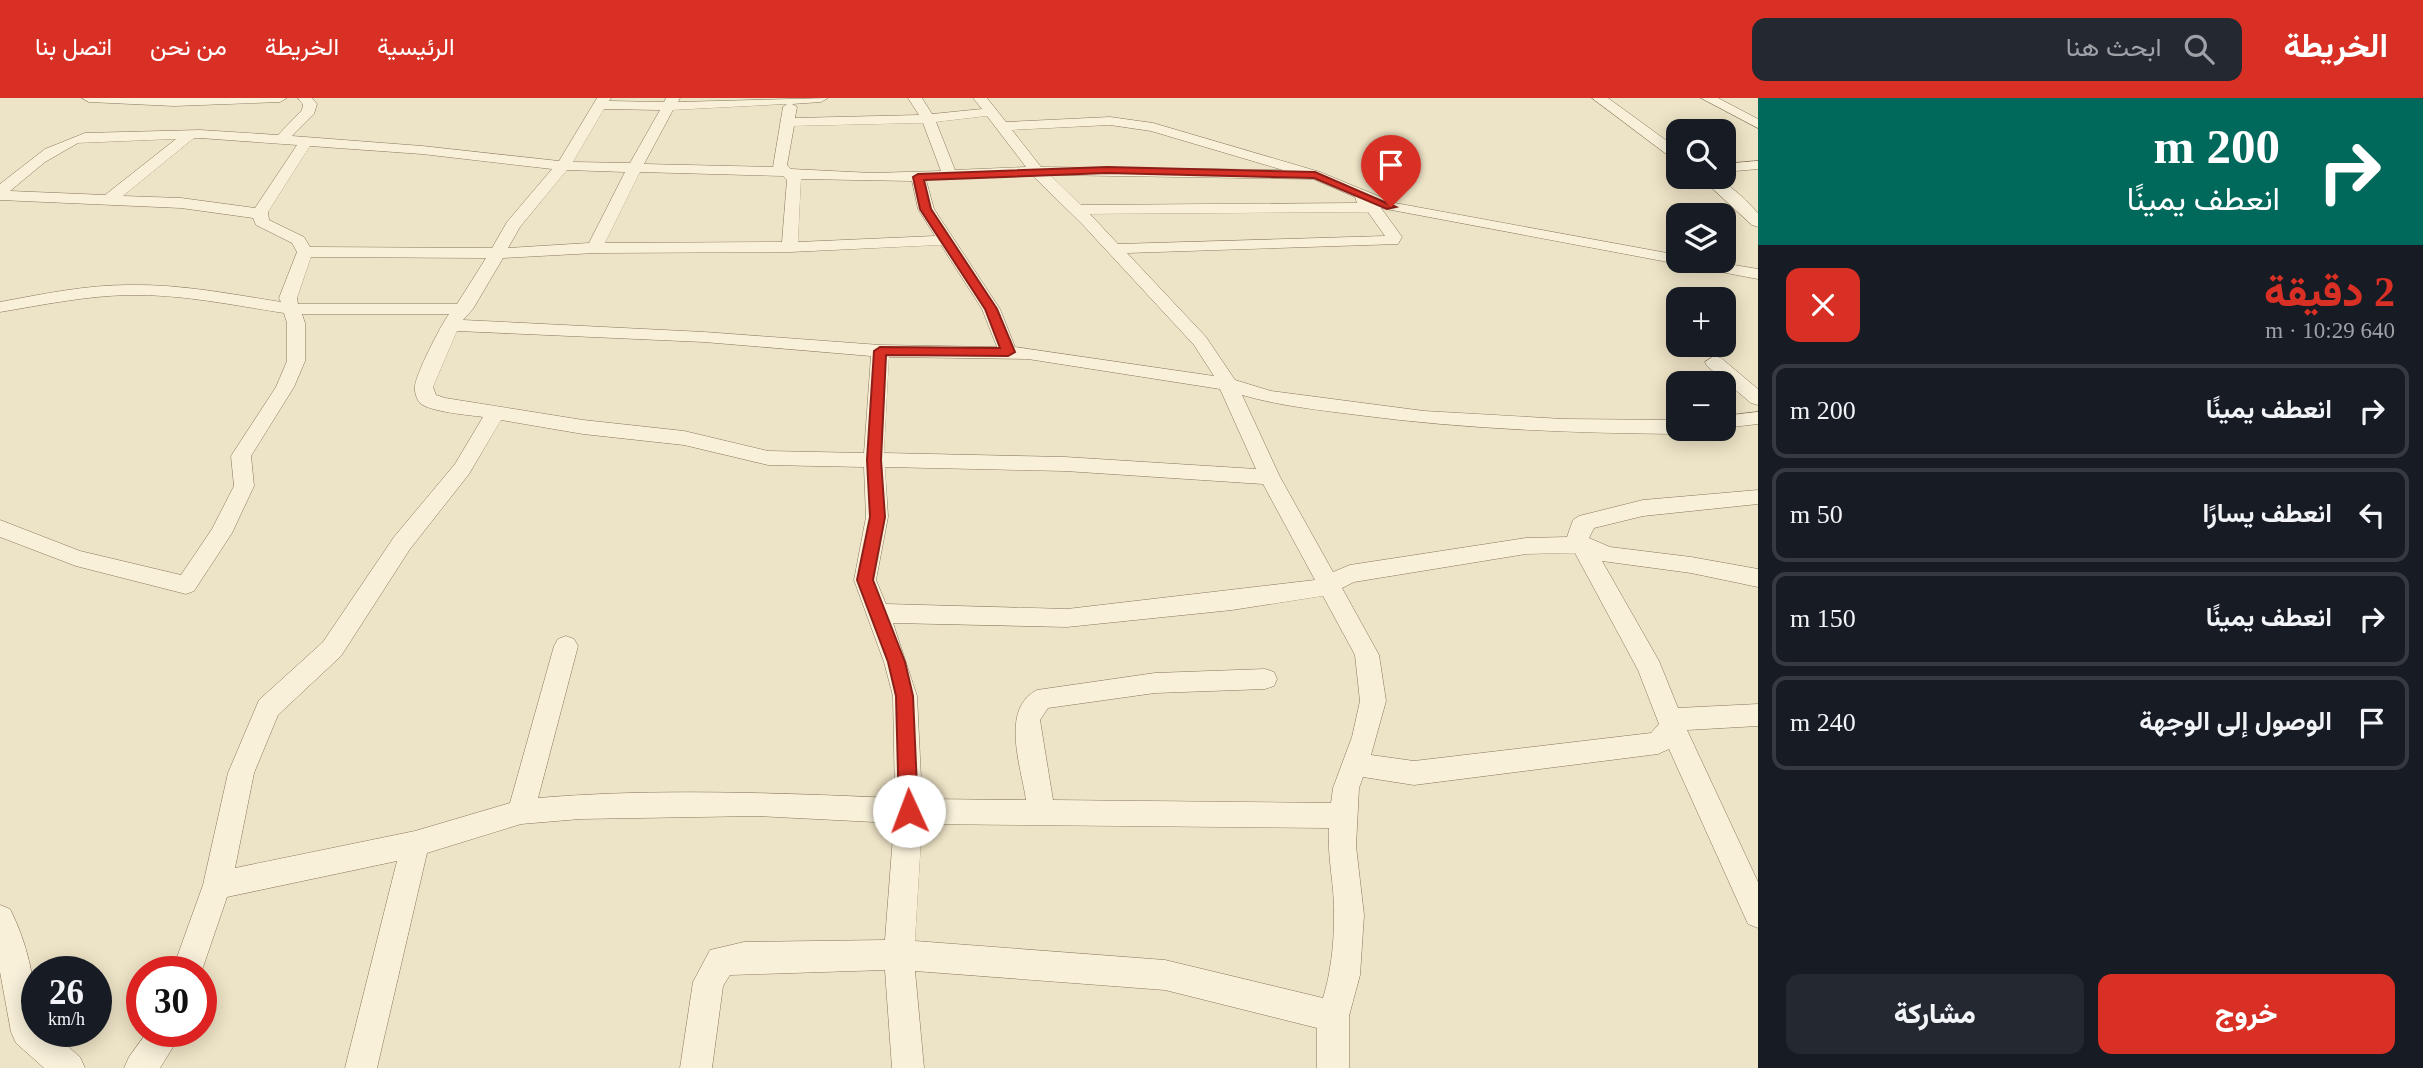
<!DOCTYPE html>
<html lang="ar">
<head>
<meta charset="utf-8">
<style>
	body { margin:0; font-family:"Times New Roman",Vazirmatn,serif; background:#242831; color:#f1f3f6; direction:rtl; height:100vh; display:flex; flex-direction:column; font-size:26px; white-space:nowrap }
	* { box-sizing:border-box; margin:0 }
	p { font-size:23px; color:#9ea1a6 }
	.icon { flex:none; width:38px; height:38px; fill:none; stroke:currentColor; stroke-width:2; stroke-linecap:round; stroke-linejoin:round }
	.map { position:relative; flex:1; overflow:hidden; direction:ltr }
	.details { display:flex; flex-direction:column; background:#171b24; width:665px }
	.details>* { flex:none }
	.banner { background:#00695c; color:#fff; overflow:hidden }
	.controls { position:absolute; left:1666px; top:21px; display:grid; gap:14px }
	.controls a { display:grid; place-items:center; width:70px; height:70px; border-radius:14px; background:#171b24; box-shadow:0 4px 18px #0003; font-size:35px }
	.speed { position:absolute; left:21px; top:858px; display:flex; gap:14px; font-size:35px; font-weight:700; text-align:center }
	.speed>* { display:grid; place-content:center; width:91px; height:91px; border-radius:50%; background:#171b24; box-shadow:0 4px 18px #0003; line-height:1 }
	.speed small { font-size:18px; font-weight:400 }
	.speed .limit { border:10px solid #d22; background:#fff; color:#111 }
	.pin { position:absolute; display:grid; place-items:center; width:60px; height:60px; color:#fff; margin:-72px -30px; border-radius:50% 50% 50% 0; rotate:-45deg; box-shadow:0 0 7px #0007 }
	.pin .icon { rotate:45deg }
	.me { position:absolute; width:77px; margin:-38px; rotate:358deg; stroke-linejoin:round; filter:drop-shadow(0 0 5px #0008) }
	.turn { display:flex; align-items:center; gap:24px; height:147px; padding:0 28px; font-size:32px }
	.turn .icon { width:91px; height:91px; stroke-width:2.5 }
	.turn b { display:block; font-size:49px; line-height:60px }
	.round { display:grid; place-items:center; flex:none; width:74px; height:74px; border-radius:14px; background:#242831 }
	.headline { display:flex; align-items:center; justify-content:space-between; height:119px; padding:0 28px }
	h1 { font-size:42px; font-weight:800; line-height:52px; color:#d93025 }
	.action { display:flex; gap:14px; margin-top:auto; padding:14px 28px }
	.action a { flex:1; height:80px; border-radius:14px; background:#d93025; color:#fff; font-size:28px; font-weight:800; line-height:80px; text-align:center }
	.action a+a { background:#242831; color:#f1f3f6 }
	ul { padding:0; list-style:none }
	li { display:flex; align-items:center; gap:21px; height:94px; margin:0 14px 10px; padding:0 14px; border:4px solid #363941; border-radius:14px }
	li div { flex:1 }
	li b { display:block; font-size:26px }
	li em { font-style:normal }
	header { display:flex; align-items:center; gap:42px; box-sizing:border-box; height:98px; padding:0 35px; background:#d93025; color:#fff }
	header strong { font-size:33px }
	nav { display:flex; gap:38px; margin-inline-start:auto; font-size:24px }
	.search { width:490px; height:63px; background:#242831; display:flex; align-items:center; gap:18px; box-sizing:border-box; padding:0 24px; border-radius:14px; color:#9ea1a6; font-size:26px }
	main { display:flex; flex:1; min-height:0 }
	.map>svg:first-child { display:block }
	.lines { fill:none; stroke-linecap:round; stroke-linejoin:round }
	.minor-casing { stroke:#88765c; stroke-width:1 }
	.minor { fill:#f8f0d9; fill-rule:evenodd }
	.route { fill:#d93025; stroke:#8d1f18; stroke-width:2 }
</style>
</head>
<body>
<header>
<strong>الخريطة</strong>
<div class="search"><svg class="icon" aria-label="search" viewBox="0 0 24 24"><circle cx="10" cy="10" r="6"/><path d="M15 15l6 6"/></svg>ابحث هنا</div>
<nav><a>الرئيسية</a><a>الخريطة</a><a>من نحن</a><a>اتصل بنا</a></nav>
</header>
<main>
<section class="details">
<div class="banner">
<div class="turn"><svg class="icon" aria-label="right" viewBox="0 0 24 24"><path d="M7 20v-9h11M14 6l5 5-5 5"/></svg><div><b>200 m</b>انعطف يمينًا</div></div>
</div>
<div class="headline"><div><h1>2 دقيقة</h1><p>640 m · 10:29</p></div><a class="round" style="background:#d93025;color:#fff"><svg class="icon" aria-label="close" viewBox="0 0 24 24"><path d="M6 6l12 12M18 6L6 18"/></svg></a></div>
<ul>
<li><svg class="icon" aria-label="right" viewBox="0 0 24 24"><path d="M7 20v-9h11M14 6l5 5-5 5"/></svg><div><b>انعطف يمينًا</b></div><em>200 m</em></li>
<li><svg class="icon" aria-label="left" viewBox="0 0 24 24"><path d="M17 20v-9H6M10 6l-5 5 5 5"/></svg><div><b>انعطف يسارًا</b></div><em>50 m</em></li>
<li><svg class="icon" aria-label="right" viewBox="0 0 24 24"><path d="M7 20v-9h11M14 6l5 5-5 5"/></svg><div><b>انعطف يمينًا</b></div><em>150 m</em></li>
<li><svg class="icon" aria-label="arrive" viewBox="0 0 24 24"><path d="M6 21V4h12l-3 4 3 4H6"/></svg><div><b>الوصول إلى الوجهة</b></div><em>240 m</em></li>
</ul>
<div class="action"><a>خروج</a><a>مشاركة</a></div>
</section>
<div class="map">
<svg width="1758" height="970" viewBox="0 0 1758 970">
	<rect width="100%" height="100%" fill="#ede3c6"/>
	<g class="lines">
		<g class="minor-casing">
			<path id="minor" d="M82,0H287L280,4L174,8L89,4Z
				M298,0H312L317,6L314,16L292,38L422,48L559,63L597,0H611L609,3L664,4L666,0H680L678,4L828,0L821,4L792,6L797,9L795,20L919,17L908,0H922L932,16L982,11L973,0H987L1006,24L1110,19L1153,25L1320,74L1395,105L1678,157V163H1710L1758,171V181L1381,110L1402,139L1398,146L1127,155L1206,239L1235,282L1271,293L1424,313L1563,321L1678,322V331H1687L1678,336C1571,335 1464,331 1358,317C1319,312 1280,308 1242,297L1280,379L1333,474L1350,467L1526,440L1567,439L1573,422L1579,418L1643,402L1758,392V406L1643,418L1594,430L1589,440L1610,449L1691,459L1758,471V489L1691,475L1602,463L1659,563L1678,610L1758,606V628L1687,632L1758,784V830L1748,826L1669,651L1658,656L1414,687L1363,679L1359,690L1356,748L1364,817L1360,877L1349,918V970H1317V930L1165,892L915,873L924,970H892L885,872L730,877L723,888L712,970H680L693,884L710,852L744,844L885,842L894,725L757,718L580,721L521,726L427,755L377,970H345L397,763L227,799L201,875L172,873L203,787L228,675L259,602L323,544L394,439L455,366L483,319C469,317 430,314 420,305C417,302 414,293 415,289C415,277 441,227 449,216H302L305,225V263L294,289L251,358L254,388L232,435L194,493L186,496L76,468L0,439V422L80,453L181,477L212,431L234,388L231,358L276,289L287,263V225L284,215C232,207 181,196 129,197C85,198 42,207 0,214V204C43,196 86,187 129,187C181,186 230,196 281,204L279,200L297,154L292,145L256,127L253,120L181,110L0,102V86L45,51L85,35L200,32L278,37L302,12L303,6ZM787,6L783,9L773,69L644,66L673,12ZM604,11L660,12L630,65L573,64ZM987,18L1026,69L955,72L936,24ZM923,25L941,73L872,75L791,71L787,67L794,28ZM1110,27L1151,33L1283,72L1041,69L1012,32ZM194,40H200L297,47L255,110L181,100L123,98ZM176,41L105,97L10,93L45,64L78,45ZM310,48L422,56L552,71L507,124L492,150L310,149L304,139L269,122L268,114ZM567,72L625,74L589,145L508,150L520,129ZM640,74L783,78L787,82L782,144L605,145ZM1050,77L1313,81L1355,99L1357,105L1081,107ZM1033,78L1082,126L1194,247L1214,278L1015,249L1000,211L934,111L926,82ZM801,81L912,83L918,111L935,138L798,144ZM1368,114L1385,138L1118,146L1090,116ZM941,147L982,211L997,249L880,247L704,234L463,222L473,211L503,160L595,155L790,154ZM311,159L486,160L457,206H298L297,200ZM457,233L704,244L871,258L864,355L768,353L684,333L583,322L445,300L436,297L433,289ZM889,259L1028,261L1220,291L1256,371L1065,359L884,355ZM501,322L583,336L684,347L768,367L864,369L866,419L854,482L884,564L893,598L895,700C776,695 657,690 538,700L578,548L574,541L566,538L558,541L554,548L510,705L415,733L235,770L254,675L278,617L341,558L410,451L469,376ZM885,369L1065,373L1263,386L1315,482L1067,511L886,506L876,482L888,419ZM1575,455L1638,572L1659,626L1651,635L1414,663L1371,657L1386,603L1379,557L1342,490L1354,484L1526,456ZM1323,498L1355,557L1360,603L1352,639L1333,690L1331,705L1053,702L1040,622L1048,610L1155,595L1265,591L1274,588L1277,581L1274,574L1265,571L1155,575L1037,592C1000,611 1021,668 1026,702L922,701L917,598L893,525L1067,529L1232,512ZM922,726L1329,730C1327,760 1335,789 1334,818C1334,846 1331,874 1323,900L1165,862L915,843Z
				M1592,0H1608L1678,51V62L1673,61Z
				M1701,0H1718L1758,21V30Z
				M1758,63V71L1724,74V66Z
				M1700,79C1725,79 1741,97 1758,115V129L1752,127Z
				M1714,258L1721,260L1758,291V307L1751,305L1707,268L1705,264Z
				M1758,314V326L1724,330V318Z
				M0,807L10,811C29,848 37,891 37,933H50L80,959L85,970H44L16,945L11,934L0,874Z
				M148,933H183L160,970H124L129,959Z"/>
		</g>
		<use href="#minor" class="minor"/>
	</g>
	<path class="route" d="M1107,69L1315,74L1396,109L1387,111L1314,80L1107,75L924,82L931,111L997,211L1015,254L1008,258L886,257L881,362L885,419L873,482L905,564L913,598L918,713L916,720L909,722L902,720L899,713L896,598L888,564L857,482L870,419L867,362L874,253L880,249L1000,250L985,211L920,111L913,79L918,76Z"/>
</svg>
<div class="controls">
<a><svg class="icon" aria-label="search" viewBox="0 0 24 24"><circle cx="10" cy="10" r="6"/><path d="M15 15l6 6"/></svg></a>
<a><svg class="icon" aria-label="layers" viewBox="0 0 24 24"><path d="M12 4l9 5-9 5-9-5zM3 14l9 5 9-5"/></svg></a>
<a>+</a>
<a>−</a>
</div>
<div class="speed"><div>26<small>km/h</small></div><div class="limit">30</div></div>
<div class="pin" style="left:1391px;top:109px;background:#d93025"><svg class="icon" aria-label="arrive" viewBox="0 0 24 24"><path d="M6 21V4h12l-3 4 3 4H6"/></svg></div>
<svg class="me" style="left:909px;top:713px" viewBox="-20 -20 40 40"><circle r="19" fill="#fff"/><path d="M0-13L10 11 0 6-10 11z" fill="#d93025"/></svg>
</div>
</main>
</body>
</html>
